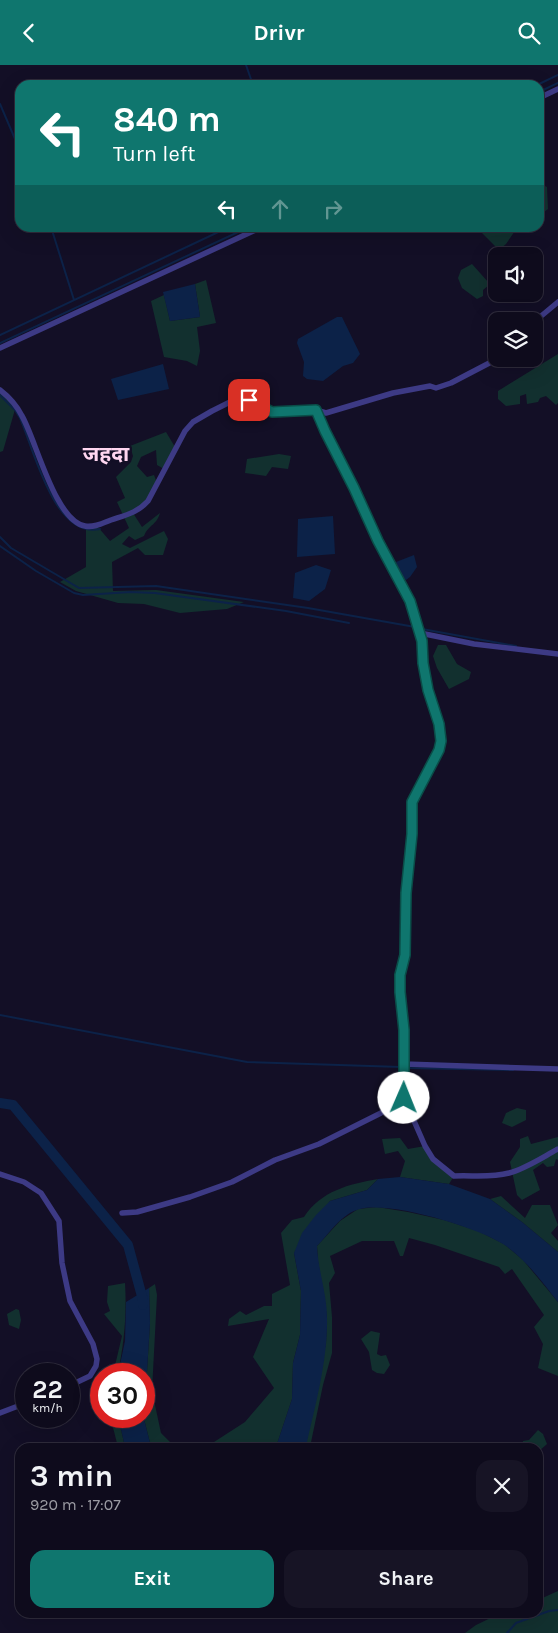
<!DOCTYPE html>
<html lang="en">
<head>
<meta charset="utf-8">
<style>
	body { margin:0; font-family:Karla,"Noto Sans Devanagari",sans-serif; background:#171425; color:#f1f3f6; height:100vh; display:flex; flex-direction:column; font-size:19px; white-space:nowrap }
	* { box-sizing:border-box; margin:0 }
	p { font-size:16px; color:#9b9ba3 }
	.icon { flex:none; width:28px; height:28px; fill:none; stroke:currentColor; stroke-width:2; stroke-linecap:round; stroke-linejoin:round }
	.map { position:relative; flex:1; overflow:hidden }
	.drawer { position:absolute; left:15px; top:1378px; width:528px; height:175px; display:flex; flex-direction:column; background:#0e0b1c; border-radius:15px; box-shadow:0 5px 20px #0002,0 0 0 1px #2e2b3b }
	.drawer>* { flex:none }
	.guide { position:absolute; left:15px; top:15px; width:529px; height:152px; border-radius:15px; box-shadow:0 5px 20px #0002,0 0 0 1px #2e2b3b; background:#0f766e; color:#fff; overflow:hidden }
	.controls { position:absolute; left:488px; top:182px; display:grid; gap:10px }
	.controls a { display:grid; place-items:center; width:55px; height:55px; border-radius:10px; background:#0e0b1c; box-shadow:0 5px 20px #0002,0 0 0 1px #2e2b3b; font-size:25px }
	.speed { position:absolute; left:15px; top:1298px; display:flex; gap:10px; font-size:25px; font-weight:700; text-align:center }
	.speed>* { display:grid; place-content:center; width:65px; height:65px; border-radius:50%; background:#0e0b1c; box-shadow:0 5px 20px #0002,0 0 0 1px #2e2b3b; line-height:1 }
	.speed small { font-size:12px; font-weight:400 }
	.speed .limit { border:8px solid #d22; background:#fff; color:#111 }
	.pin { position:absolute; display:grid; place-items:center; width:42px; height:42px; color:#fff; margin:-21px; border-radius:10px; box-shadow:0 2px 8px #0006 }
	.me { position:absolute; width:55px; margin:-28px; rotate:1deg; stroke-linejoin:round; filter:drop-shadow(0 0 4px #0008) }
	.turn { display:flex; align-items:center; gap:18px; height:105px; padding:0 15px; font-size:22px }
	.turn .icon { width:65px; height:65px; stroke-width:2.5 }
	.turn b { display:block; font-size:35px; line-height:42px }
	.lanes { display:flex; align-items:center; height:48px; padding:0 15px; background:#0003; justify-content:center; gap:25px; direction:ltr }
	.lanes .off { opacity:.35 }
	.round { display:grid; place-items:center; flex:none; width:52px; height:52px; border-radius:15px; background:#171425 }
	.head { display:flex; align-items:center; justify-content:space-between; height:85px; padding:0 15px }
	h1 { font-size:30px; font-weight:700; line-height:38px }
	.action { display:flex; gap:10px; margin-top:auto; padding:10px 15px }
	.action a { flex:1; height:58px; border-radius:15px; background:#0f766e; color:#fff; font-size:20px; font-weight:700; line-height:58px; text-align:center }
	.action a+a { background:#171425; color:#f1f3f6 }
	header { display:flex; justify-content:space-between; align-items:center; height:65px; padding:0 15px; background:#0f766e; color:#fff; font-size:22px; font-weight:700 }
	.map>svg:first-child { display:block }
	.green { fill:#12302f }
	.water { fill:#0c2248 }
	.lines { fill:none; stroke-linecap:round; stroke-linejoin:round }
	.stream { stroke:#0c2248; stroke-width:2 }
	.river { stroke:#0c2248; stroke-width:10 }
	.minor { stroke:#3d3a85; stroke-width:5.5 }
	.route-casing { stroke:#0a4d48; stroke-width:12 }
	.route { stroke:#0f766e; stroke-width:9 }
	.labels { text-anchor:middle; stroke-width:5; stroke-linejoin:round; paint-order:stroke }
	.quarter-label { font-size:21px; font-weight:bold; fill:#ffd6f0; stroke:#130f26 }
</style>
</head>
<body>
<header><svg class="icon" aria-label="back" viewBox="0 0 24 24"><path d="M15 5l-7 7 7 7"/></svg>Drivr<svg class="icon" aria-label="search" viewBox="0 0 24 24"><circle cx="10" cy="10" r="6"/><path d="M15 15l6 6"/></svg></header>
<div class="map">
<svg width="558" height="1568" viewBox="0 0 558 1568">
	<rect width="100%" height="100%" fill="#130f26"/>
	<path class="green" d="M539,118L547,122L548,144L539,151Z
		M481,163V162L517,163L506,179L499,185L479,165Z
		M472,199L489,218V220L483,225V231L477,234L462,223L458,213L461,205Z
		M206,215L216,258L197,262L200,286L197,301L187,296L164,292L151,236L164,230L170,256L200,252L195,219Z
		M558,289V338L556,340L546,331L540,333L538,337L527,339L526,329L520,331V339L506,341L498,334V326Z
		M0,325L16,341L3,386L0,387Z
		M166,367L175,382L164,404L157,400L156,385L141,392L137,401L147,412L154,410L157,418L148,436L133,448L142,462L160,448C156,461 149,459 144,471L135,475L129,471L122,479L130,483L164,466L168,474L163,490H145L138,483L112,497L113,526L156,525L244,537L227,544L180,548L144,539L118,538L76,526L60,517L86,502V461H97L110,476L129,463L117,437L125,433L116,412L131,397L133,391L130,381Z
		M279,389L291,391L288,404L272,402L266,411L245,408L247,394Z
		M438,580H446L457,599L471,607L469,614L449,624L437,603L433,591Z
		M517,1043L526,1045V1055L512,1062L502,1058L506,1048Z
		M528,1071L531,1079L558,1072V1095L556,1094L554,1101L547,1102L543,1098L533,1105L540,1125L522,1135L517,1130L510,1097L520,1082V1074Z
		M400,1073L408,1084L425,1081L433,1094L454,1111L449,1119L400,1112L405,1096L398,1086L385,1089L382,1074Z
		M378,1114L367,1125L330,1136L294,1188L301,1226L300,1270L293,1298L292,1334L276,1382H198L214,1377L245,1357L274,1323L253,1292L269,1254L228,1261L229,1254L240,1246L246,1250L264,1241H272V1229L290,1220L281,1168L292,1155L304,1152C321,1126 349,1119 378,1114Z
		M501,1131L525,1153L532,1140H550L558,1160L551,1168L558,1176V1187L522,1157L490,1134Z
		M377,1142L408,1147L444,1155L478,1166L504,1179L523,1195L558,1237V1311L538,1303L543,1279L534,1262L544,1250L512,1204L505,1209L499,1202L435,1180L409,1173L403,1191H400L394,1176H362L330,1191L335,1208L329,1218L332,1252V1288L323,1320L310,1382H305L326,1278L327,1252L318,1196L317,1181L340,1156L358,1144Z
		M125,1218C127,1251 124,1277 118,1309H113L122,1271L104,1249L110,1246L107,1237L108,1221Z
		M155,1219L157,1230L152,1326L161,1368L175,1382H151L144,1354L150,1258L149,1223Z
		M16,1244L19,1245L21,1255L19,1264L9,1260L7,1249Z
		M371,1266L380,1268L377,1289L381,1291L386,1290L390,1300L384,1309L377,1308L372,1305L369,1287L361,1274Z
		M110,1351H118L125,1382H118Z
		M538,1365L543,1369L547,1379L538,1387V1382H522L523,1376L529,1375Z
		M558,1526V1568H465L476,1560L501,1548H538V1535Z"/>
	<path class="water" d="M195,219L200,252L170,256L163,227Z
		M337,252H342L360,289L353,298L343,301L323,316L307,314L303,311L304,297L297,278L298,274Z
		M163,299L169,324L118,335L111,314Z
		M333,451L335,489L297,492L298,454Z
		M414,490L417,502L410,512L406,515L399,508L396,497Z
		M316,500L331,505L325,524L309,536L293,533L295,508Z
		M400,1112L449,1119L490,1134L522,1157L558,1187V1237C542,1217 525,1193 503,1179C476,1162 391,1136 360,1144C342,1148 329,1169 317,1181C318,1205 327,1229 327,1253C328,1295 315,1341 306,1382H276L292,1334L293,1298L300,1270L301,1226L294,1188L302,1168L316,1150L330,1136L367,1125L378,1114Z
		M149,1223L150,1258L144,1354L151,1382H125L118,1351H144V1309H118L125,1276L126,1237Z"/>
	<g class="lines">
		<path class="stream" d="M246,0L253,20
			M537,20L558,10
			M539,27L558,18
			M0,39L15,74L20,82
			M51,162L74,235
			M0,270L229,162
			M0,278L249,162
			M0,330L15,345L20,353C34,384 54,474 100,464
			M0,472L11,483L79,523L156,521L308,543L415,562
			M0,481L36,506L74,528L83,530L131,527L155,528L286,546L349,558
			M422,564L516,581
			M0,950L247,997L401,1002
			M408,1003L513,1005
			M507,1568L516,1558L549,1546L558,1545"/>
		<path class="river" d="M0,1038L13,1040L128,1180L143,1235V1240"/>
		<path class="minor" d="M539,33L558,24
			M534,257L558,237
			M0,283L262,162
			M0,325C9,332 17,341 22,351C36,375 55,456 85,461C94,463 103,458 111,455C126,450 137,448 148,436L185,366L193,357L212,346L230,337L240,334L249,335L272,347L316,345L326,348L393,328L430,321L436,323L451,318L497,294
			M316,345L325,366L354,423L377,476L410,536L422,576L423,597L428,625L439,659L441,676L439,685L412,737V769L406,828L405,890L400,911V927L404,965V1033L425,1081L433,1094L454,1111C472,1110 490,1113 509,1108C525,1104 543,1092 558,1084
			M420,568L474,579L558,589
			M404,999L558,1004
			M0,1109L24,1117L41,1128L59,1156L62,1198L70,1236L93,1279L97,1294L96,1301L90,1311L69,1321
			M122,1148L137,1147L190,1132L232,1117L275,1095L319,1079L381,1048L404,1033
			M0,1348L26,1338"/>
	</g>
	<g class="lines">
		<g class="route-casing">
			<path id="route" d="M249,335L272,347L316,345L325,366L354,423L378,476L410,536L422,576L423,598L428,625L439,659L441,676L439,685L412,737V769L406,828L405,890L400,910V927L404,965V1033"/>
		</g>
		<use href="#route" class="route"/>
	</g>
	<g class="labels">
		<g class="quarter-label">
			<text x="106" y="396">जहदा</text>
		</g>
	</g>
</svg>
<div class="controls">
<a><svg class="icon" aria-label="sound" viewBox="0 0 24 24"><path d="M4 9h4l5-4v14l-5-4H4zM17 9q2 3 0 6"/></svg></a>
<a><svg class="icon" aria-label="layers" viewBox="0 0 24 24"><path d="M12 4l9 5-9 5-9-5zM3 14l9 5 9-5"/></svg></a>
</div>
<div class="speed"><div>22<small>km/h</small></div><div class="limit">30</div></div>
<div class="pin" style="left:249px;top:335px;background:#d93025"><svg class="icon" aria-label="arrive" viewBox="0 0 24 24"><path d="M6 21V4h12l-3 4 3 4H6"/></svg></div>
<svg class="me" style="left:404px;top:1033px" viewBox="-20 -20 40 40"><circle r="19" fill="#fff"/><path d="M0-13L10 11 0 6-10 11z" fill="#0f766e"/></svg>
<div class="guide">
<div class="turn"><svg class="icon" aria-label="left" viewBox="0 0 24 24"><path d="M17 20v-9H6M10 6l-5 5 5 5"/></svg><div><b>840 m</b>Turn left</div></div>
<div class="lanes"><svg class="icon" aria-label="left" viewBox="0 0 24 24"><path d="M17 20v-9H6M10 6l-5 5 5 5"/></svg><svg class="icon off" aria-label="ahead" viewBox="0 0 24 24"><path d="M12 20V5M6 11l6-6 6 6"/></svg><svg class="icon off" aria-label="right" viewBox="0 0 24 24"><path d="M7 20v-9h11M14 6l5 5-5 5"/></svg></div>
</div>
<section class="drawer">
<div class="head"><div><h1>3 min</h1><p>920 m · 17:07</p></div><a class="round"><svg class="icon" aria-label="close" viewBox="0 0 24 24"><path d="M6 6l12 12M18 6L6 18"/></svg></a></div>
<div class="action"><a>Exit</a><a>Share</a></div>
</section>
</div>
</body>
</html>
